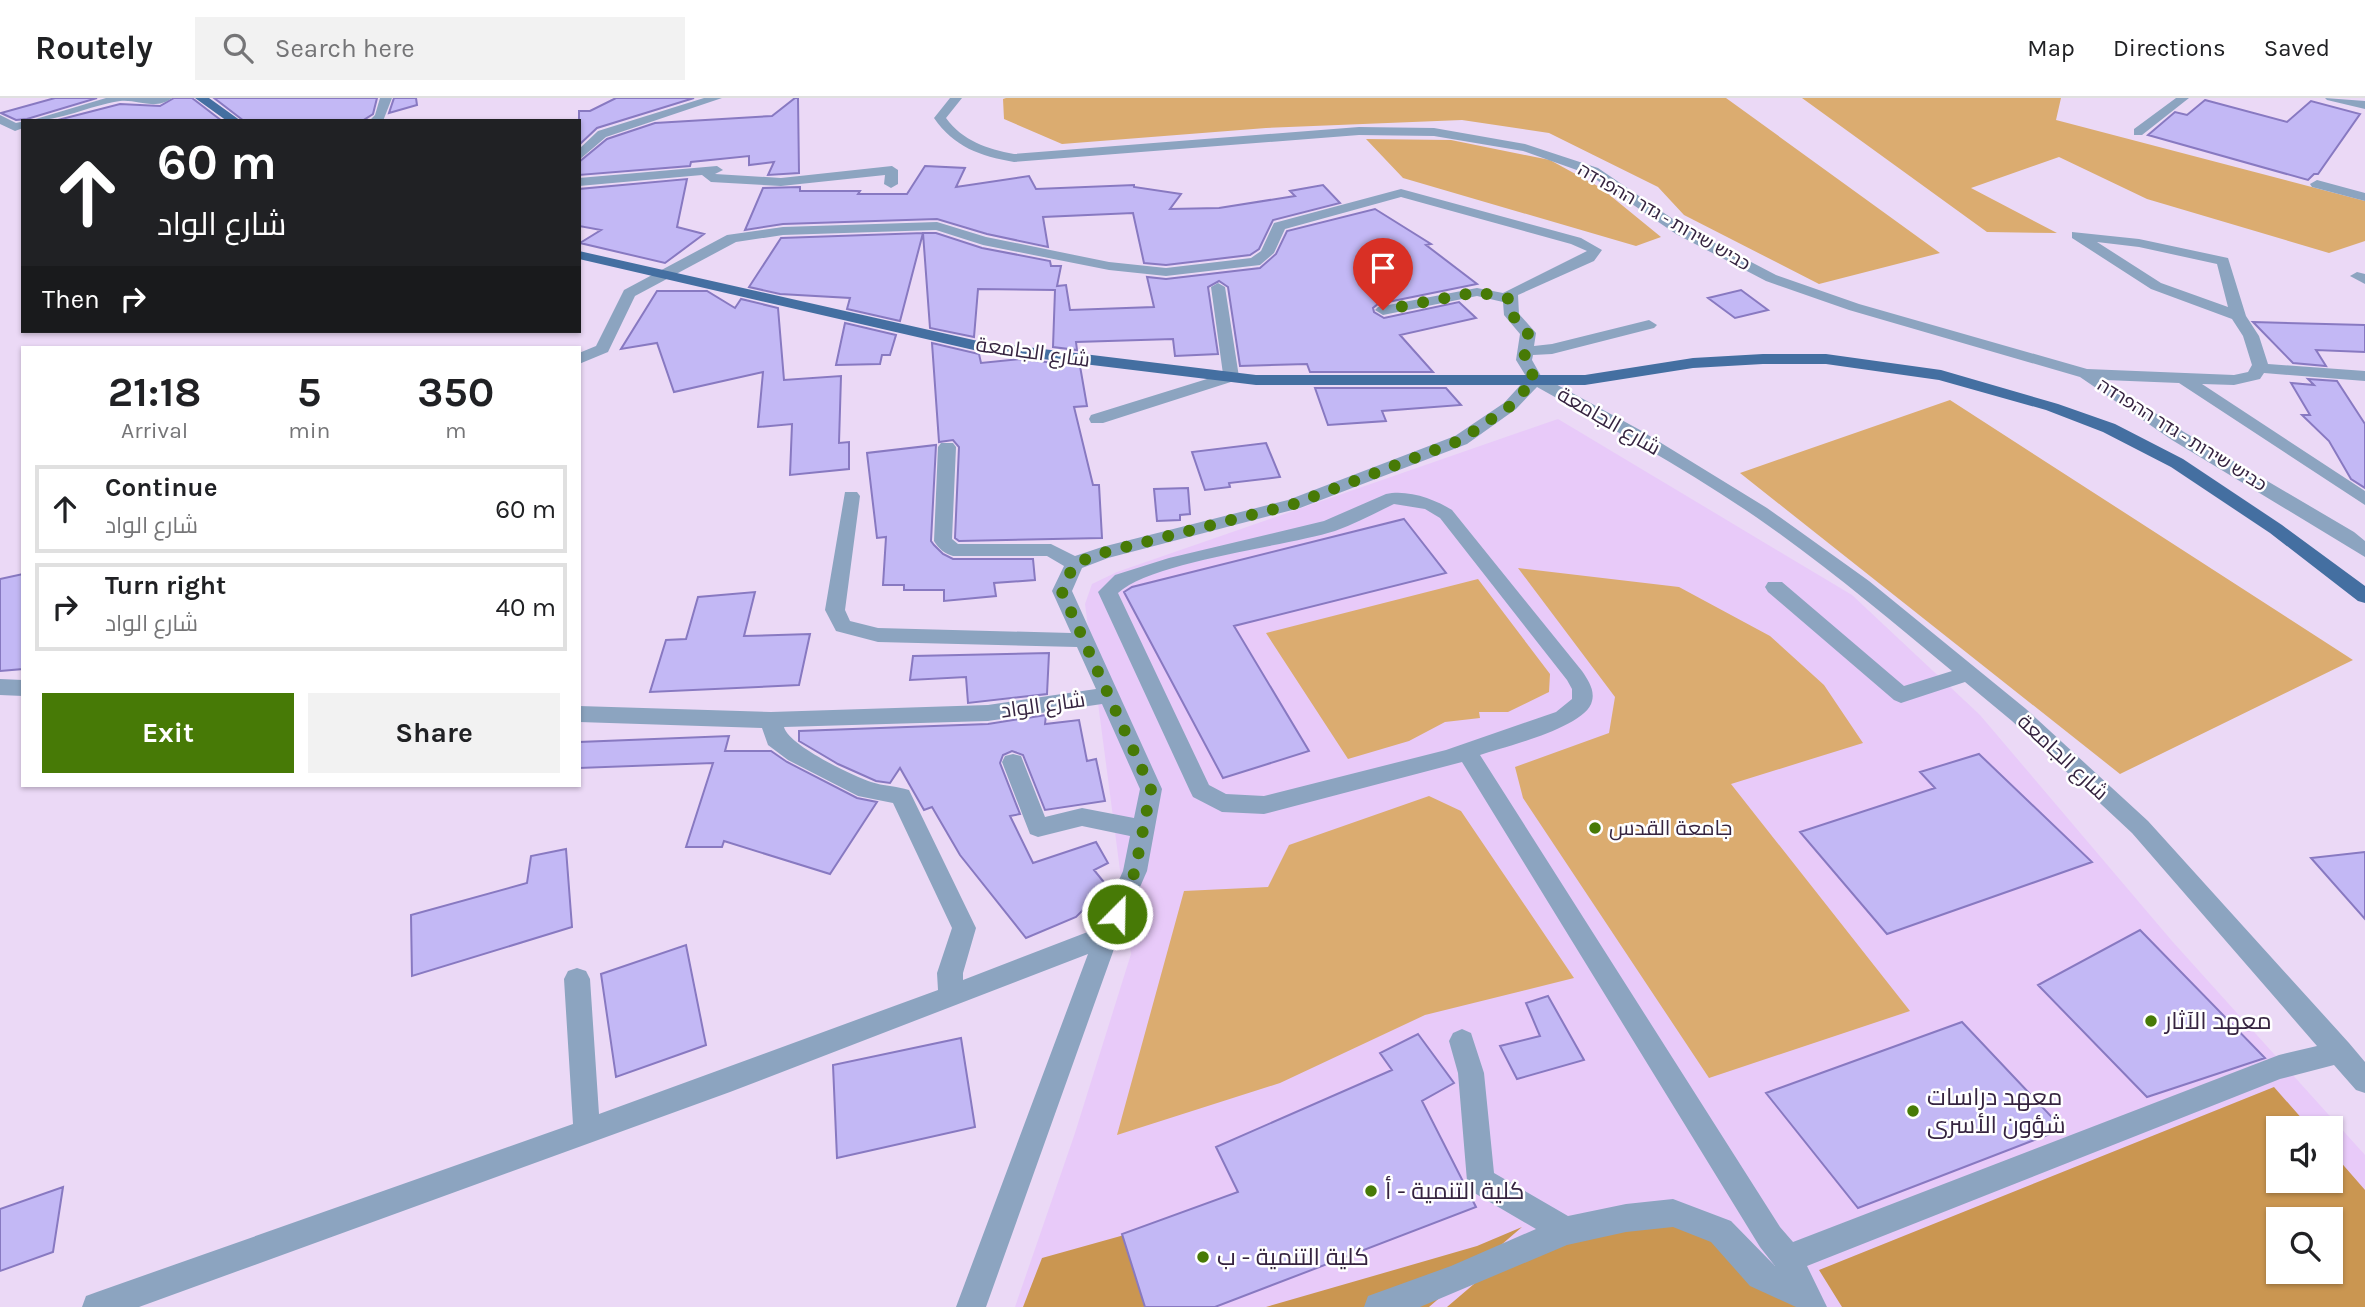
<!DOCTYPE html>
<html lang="en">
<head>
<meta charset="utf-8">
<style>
	body { margin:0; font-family:Karla,Cairo,"Noto Sans Hebrew",sans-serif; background:#f2f2f2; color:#202124; height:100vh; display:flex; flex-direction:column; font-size:26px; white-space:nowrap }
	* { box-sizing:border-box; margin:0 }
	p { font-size:23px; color:#757577 }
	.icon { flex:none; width:38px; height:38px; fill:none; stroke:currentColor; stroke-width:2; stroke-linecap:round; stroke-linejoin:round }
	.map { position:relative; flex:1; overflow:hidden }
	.panel { position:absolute; left:21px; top:248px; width:560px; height:441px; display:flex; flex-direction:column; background:#fff; border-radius:0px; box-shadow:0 2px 5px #0004 }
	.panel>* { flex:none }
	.top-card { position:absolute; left:21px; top:21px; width:560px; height:214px; border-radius:0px; box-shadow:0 2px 5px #0004; background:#202124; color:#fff; overflow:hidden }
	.buttons { position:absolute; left:2266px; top:1018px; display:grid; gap:14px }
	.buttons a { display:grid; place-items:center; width:77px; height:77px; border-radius:0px; background:#fff; box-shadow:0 2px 5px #0004; font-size:35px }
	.pin { position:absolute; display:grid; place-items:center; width:60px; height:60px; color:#fff; margin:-72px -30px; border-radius:50% 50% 50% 0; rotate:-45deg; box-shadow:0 0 7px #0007 }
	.pin .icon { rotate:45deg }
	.me { position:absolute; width:77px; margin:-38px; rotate:23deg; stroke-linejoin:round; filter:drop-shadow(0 0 5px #0008) }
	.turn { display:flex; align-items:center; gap:24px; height:147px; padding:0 21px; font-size:32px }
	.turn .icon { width:91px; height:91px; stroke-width:2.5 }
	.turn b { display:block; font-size:49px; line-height:60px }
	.then { display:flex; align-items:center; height:66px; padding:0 21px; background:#0003; gap:14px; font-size:26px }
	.eta { display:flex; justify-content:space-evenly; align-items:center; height:119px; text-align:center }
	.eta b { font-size:42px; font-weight:700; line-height:49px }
	.cta { display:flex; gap:14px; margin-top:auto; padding:14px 21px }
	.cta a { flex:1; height:80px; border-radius:0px; background:#477a06; color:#fff; font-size:28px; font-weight:700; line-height:80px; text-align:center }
	.cta a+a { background:#f2f2f2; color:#202124 }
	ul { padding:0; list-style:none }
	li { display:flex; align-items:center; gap:21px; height:88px; margin:0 14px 10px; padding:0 7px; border:4px solid #e0e0e0; border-radius:0px }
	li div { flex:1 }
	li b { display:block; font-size:26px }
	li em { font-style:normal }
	header { display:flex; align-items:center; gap:42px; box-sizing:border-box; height:98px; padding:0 35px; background:#fff; border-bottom:2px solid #e0e0e0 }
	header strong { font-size:33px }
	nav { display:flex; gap:38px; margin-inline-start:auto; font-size:24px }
	.search { width:490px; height:63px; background:#f2f2f2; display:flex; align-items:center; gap:18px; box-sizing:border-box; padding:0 24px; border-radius:0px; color:#757577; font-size:26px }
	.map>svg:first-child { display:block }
	.built { fill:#e8caf9; fill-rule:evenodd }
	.green { fill:#dbac70 }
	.forest { fill:#ca9651; fill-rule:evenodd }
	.building { fill:#c3b8f5; stroke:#8879c1; stroke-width:2 }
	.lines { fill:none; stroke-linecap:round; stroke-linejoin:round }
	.minor { fill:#8ca4c0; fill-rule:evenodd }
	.major { fill:#446fa1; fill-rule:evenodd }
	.route { stroke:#477a06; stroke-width:12; stroke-dasharray:0 21.6 }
	.poi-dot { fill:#477a06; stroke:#fff; stroke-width:2.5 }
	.labels { text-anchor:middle; stroke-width:5; stroke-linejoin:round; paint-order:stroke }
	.far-street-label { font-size:18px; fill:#362440; stroke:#fff }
	.street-label { font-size:21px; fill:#362440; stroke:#fff }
	.poi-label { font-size:21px; fill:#362440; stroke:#fff; text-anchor:start }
	.near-poi-label { font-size:24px; fill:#362440; stroke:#fff; text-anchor:start }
</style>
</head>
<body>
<header>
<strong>Routely</strong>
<div class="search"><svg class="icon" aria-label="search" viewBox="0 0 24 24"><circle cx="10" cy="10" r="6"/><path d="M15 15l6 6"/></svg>Search here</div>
<nav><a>Map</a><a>Directions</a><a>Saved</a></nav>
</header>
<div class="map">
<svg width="2365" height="1209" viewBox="0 0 2365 1209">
	<rect width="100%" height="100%" fill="#ebd9f6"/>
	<path class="built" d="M1558,321L1852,497L1980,617L2172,843L2365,1057V1209H1015L1075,1035L1131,856L1085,506L1092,486L1117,474ZM2278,1031H2331V1083H2278ZM2278,1122H2331V1174H2278Z"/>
	<path class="green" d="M1006,0H1726L1940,155L1819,186L1684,117L1658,89L1549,35L1462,22L1266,30L1062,46L1004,21L1003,1Z
		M1802,0H2061L2056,22L2365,103V143L2329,155L2147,101L2059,59L1971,90L2057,135L1987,134Z
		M1366,41L1451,42L1550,62L1601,90L1661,139L1636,148L1403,80Z
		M1950,302L2353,562L2120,676L1740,375Z
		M1518,470L1679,489L1770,538L1824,587L1863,645L1731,686L1910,913L1709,980L1523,700L1515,669L1609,635L1615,599Z
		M1478,481L1550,576L1549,594L1508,614H1479L1480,620L1445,624L1409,643L1348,661L1266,535Z
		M1429,698L1461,713L1574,880L1425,917L1280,985L1117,1037L1184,793L1268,789L1289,747Z"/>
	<path class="forest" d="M2274,989L2311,1031H2278V1083H2331V1053L2365,1092V1209H1842L1819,1172ZM2278,1122H2331V1174H2278Z
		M1675,1124L1718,1140L1803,1209H1447L1535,1134Z
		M1522,1129L1429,1209H1266L1477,1148Z
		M1135,1134L1153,1209H1023L1042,1160Z"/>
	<path class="building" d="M55,0H97L27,21L16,22L1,15Z
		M174,0H192L222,23H54L120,6L160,8Z
		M214,0H377L373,16L362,23H244Z
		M394,0H416L417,7L389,15Z
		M616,0H694L597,30L579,47V13H590Z
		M795,0H798L799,75L768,77L774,64L749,67V58L691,64L690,68L579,77V64L607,41L655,25L772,18Z
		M2205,2L2287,24L2311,3L2360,16L2318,76H2314L2308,82L2148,37L2175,14L2187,17Z
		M925,68L965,70L956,89L1029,78L1036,91L1134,87V89L1181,96L1170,111L1219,110L1295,98L1290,93L1323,87L1340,105L1273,122L1259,151L1250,157L1166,167L1144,165L1133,115L1043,119L1048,149L987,136L937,121L783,126L745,132L763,90L800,89V93H860L858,96H907Z
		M687,81L677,129L704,136L665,165L580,145L601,132L579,128V91Z
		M1375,111L1431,146L1426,147L1477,186L1378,206L1373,210L1374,214L1384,220L1459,204L1476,220L1400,237L1433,274H1310L1307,266L1240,268L1228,189L1219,183L1208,189L1218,256L1175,258L1173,241L1076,244L1077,252L1053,249L1055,192L978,191L974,239L930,230L923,135H936L982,150L1050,163L1051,168H1061L1057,188L1066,187L1070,212L1154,209L1147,179L1166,181L1260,170L1276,156L1287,133Z
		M923,135L900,223L847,211L850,200L780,196L749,189L781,140Z
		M1741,192L1768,212L1735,220L1708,200Z
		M657,193H707L735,210L741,201L778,210L784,282L841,278L839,345L849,344V371L790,377L792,326L758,329L763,274L674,294L657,245L621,251Z
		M2253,224L2365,227V254L2316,252L2326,268L2293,265Z
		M845,225L896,237L890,257H882L880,266L836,267Z
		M932,245L979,256L981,265L1020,261L1080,268L1087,308L1074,309L1093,387H1099L1102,440L959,443L955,440L959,349L953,342L939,344Z
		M2308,281L2337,283L2365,326V390L2351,381L2329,343L2302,317H2310L2291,285L2314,287Z
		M1315,290H1446L1461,307L1382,313L1386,323L1328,327Z
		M1266,345L1280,379L1229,385L1230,389L1205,392L1192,354Z
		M936,347L931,443L934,447L943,456L953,461H1033L1035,482L994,485L996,498L944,503V492H904V487H883L886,439L877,440L867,355Z
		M1188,390L1190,416L1180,417V422L1157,423L1154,391Z
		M1404,421L1446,475L1234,528L1309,653L1223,680L1124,494L1132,489Z
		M23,476V571L0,573V481Z
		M755,494L744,538L810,536L799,587L650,594L666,542L686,541L698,499Z
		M1049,555L1047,596L968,605L966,579L910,582L913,558Z
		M1046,617L1045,626L1079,622L1087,663L1096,661L1105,703L1045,712L1023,657L1012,653L1003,657L1000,665L1020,716L1010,718L1033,765L1096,744L1108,765L1094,772L1107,788L1076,819L1026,840L960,757L932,709L924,712L900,670L890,685L876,683L838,666L799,643V633L988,626Z
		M729,638L725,653H771L787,664L857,700L877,704L830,776L724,743L722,749H686L713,665L579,670V644Z
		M1979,656L2092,764L1887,836L1800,734L1935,690L1920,674Z
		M566,751L572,829L412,878L411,817L527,785L531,758Z
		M2365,754V821L2311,760Z
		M2140,832L2265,960L2147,999L2038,887Z
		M686,847L706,947L616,979L601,876Z
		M1548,898L1584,962L1517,981L1500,948L1540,938L1526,905Z
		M1962,924L2063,1031L1858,1110L1766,995Z
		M1418,936L1454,985L1422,1003L1476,1109L1215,1209H1145L1122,1136L1238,1094L1216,1049L1392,972L1380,955Z
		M961,940L975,1029L837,1060L833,967Z
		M63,1089L53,1154L0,1173V1111Z"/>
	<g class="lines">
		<path class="minor" d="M106,0H172C155,13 138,1 120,3C88,8 61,23 29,23Z
			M380,0H392L383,23H369L375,17Z
			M704,0H722L606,39L579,62V51L598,33Z
			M950,0H962L946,20C963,43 987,51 1014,56L1359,29L1434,30L1525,46L1598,70L1686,130L1776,177L1859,206L2087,271L2234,277L2248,274L2252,267L2243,238L2232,221L2151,191L2072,140V134L2139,141L2228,160L2246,218L2259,238L2268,266L2365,273V283L2264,275L2260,281L2234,287L2202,286L2365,393V407L2179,285L2105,282L2184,334L2354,434L2365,443V459L2172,342L2080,279L1849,212L1766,183L1676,136L1588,76L1523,53L1434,38L1359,37L1014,64C980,58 954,49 934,20ZM2097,144L2139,149L2217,166L2228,209L2161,185Z
			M2176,0H2189L2142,37H2134V31Z
			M2325,0L2365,3V11L2327,2Z
			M0,17L16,25L25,23L23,30L15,33L0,26Z
			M717,68L723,72L715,76L781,80L892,68L898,72V86L891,90L884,86L885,77L781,88L711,84L702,77L579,88V80Z
			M2317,82L2365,95V103L2312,89L2310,86Z
			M1401,91L1581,140L1602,152L1594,163L1518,197L1519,216L1536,235L1534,248L1552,246L1649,222L1657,227L1654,230L1552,256L1533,257L1532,262L1541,278L1640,332L1767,410L1869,483L2026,611L2148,723L2349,945L2365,964V995L2356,992L2334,967L2280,981L1807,1168L1827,1209H1796L1750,1188L1711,1144L1673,1129L1626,1134L1567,1147L1420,1209H1364L1368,1198L1451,1168L1536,1131L1471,1093L1467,1083L1458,975L1449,943L1453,935L1462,931L1471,935L1484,975L1494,1075L1568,1118L1626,1106L1673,1101L1731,1123L1775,1168L1760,1149L1462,664L1264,716L1222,714L1193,699L1190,693L1098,494L1115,477L1169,460L1324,423L1386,396C1407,391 1435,401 1452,412L1582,573C1588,582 1595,592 1592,603C1587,629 1504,649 1480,657L1780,1129L1793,1144L2279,957L2317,948L2132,735L2012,623L1965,584L1901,605L1894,602L1768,494L1765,489L1768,484H1782L1904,588L1952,573C1888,520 1824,466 1756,419C1686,371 1611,330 1537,289L1516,311L1467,346L1300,410L1108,460L1082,470L1072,493L1162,691L1147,773L1119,837L986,1209H956L1088,856L730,994L139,1209H82L86,1198L97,1194L573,1026L564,881L568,873L577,870L586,873L590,881L599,1016L938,892L937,875L952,830L893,705L858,698L788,662L768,647L762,630L579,624V608L771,614L988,607L1096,591L1077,549L878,544L836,533L825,512L845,394H857L860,398L845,512L850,523L878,530L1071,535L1052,493L1064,468L1047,458H953C945,456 938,450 934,443L938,349L941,345H953L956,349L952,441L958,446H1051L1075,458L1102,449L1288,402L1455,338L1504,305L1527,280L1516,262L1520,236L1504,217L1503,204L1477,198L1383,217L1375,212L1378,209L1477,190L1503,195L1587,153L1571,146L1401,99L1285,131L1274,155L1260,167L1166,178L1109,172L983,147L936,132L783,137L736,144L635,198L608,254L579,266V255L596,248L624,192L727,137L783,129L937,124L986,139L1109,164L1166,170L1251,160L1261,153L1274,125ZM1394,406L1425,411L1440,420L1567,582L1572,591V601L1556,614L1446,652L1264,698L1226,696L1209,687L1118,495C1153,463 1284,449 1335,433C1355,426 1375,415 1394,406ZM1102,606L1140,691L1134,720L1082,710L1045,719L1021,658L1013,656L1005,658L1002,664L1030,736L1038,739L1082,728L1130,738L1123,773L1098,830L963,882V875L976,830L909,692C897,688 883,688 871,684C853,678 788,647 784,629L988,623Z
			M2357,174L2365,176V186L2350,178Z
			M1218,185L1225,189L1239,279L1237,282L1103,325H1091L1089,321L1091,317L1223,276L1211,189Z
			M0,581L23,582V598L0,597Z"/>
		<path class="major" d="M195,0H209L241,23H227Z
			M579,153L978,243L1256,277H1585L1693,260L1763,256H1826L1941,272L2058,306L2115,326L2183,361L2282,427L2365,488V505L2358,503L2270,435L2171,369L2103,334L2046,312L1939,282L1826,266H1763L1693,270L1585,287H1256L978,253L579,161Z"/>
	</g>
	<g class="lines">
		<path class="route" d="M1117,816L1135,773L1151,691L1062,494L1074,466L1102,455L1294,406L1461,342L1510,308L1535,281L1524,262L1528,235L1512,217L1510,201L1477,194L1383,212"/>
	</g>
	<g class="poi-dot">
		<circle cx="1595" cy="730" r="7"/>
		<circle cx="2151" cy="923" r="7"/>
		<circle cx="1913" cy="1013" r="7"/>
		<circle cx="1371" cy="1093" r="7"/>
		<circle cx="1203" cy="1159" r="7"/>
	</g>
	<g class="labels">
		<g class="far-street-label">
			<text transform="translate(1664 119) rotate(30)" y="6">כביש שירות - גדר ההפרדה</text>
			<text transform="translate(2182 337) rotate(32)" y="6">כביש שירות - גדר ההפרדה</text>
		</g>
		<g class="street-label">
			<text transform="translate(1033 254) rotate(8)" y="7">شارع الجامعة</text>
			<text transform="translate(1609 323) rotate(30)" y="7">شارع الجامعة</text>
			<text transform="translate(1043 607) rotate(-8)" y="7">شارع الواد</text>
			<text transform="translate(2063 659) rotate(43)" y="7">شارع الجامعة</text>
		</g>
		<g class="poi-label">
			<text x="1609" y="737">جامعة القدس</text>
		</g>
		<g class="near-poi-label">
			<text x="2165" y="931">معهد الآثار</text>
			<text x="1927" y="1007">معهد دراسات<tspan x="1927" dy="28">شؤون الأسرى</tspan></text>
			<text x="1385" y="1101">كلية التنمية - أ</text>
			<text x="1217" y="1167">كلية التنمية - ب</text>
		</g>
	</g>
</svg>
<div class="buttons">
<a><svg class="icon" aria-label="sound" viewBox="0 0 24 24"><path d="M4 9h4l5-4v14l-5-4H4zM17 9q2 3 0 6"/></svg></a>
<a><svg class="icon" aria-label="search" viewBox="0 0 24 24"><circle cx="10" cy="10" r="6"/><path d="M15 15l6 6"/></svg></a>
</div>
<div class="pin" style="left:1383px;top:212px;background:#d93025"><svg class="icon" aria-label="arrive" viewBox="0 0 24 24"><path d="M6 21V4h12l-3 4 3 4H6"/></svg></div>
<svg class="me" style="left:1117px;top:816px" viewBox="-20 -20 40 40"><circle r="17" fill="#477a06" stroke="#fff" stroke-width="3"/><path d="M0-11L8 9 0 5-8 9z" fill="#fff"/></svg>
<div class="top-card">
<div class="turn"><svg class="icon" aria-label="ahead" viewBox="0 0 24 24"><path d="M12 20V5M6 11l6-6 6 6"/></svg><div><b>60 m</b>شارع الواد</div></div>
<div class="then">Then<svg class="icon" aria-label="right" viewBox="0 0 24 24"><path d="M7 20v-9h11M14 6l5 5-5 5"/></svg></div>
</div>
<section class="panel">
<div class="eta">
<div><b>21:18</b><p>Arrival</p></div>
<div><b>5</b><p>min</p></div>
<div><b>350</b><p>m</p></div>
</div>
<ul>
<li><svg class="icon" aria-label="ahead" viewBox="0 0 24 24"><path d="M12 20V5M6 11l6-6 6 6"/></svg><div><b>Continue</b><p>شارع الواد</p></div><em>60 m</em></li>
<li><svg class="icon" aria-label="right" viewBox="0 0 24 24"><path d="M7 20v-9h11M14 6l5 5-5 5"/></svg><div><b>Turn right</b><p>شارع الواد</p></div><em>40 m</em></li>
</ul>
<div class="cta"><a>Exit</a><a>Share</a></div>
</section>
</div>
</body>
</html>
